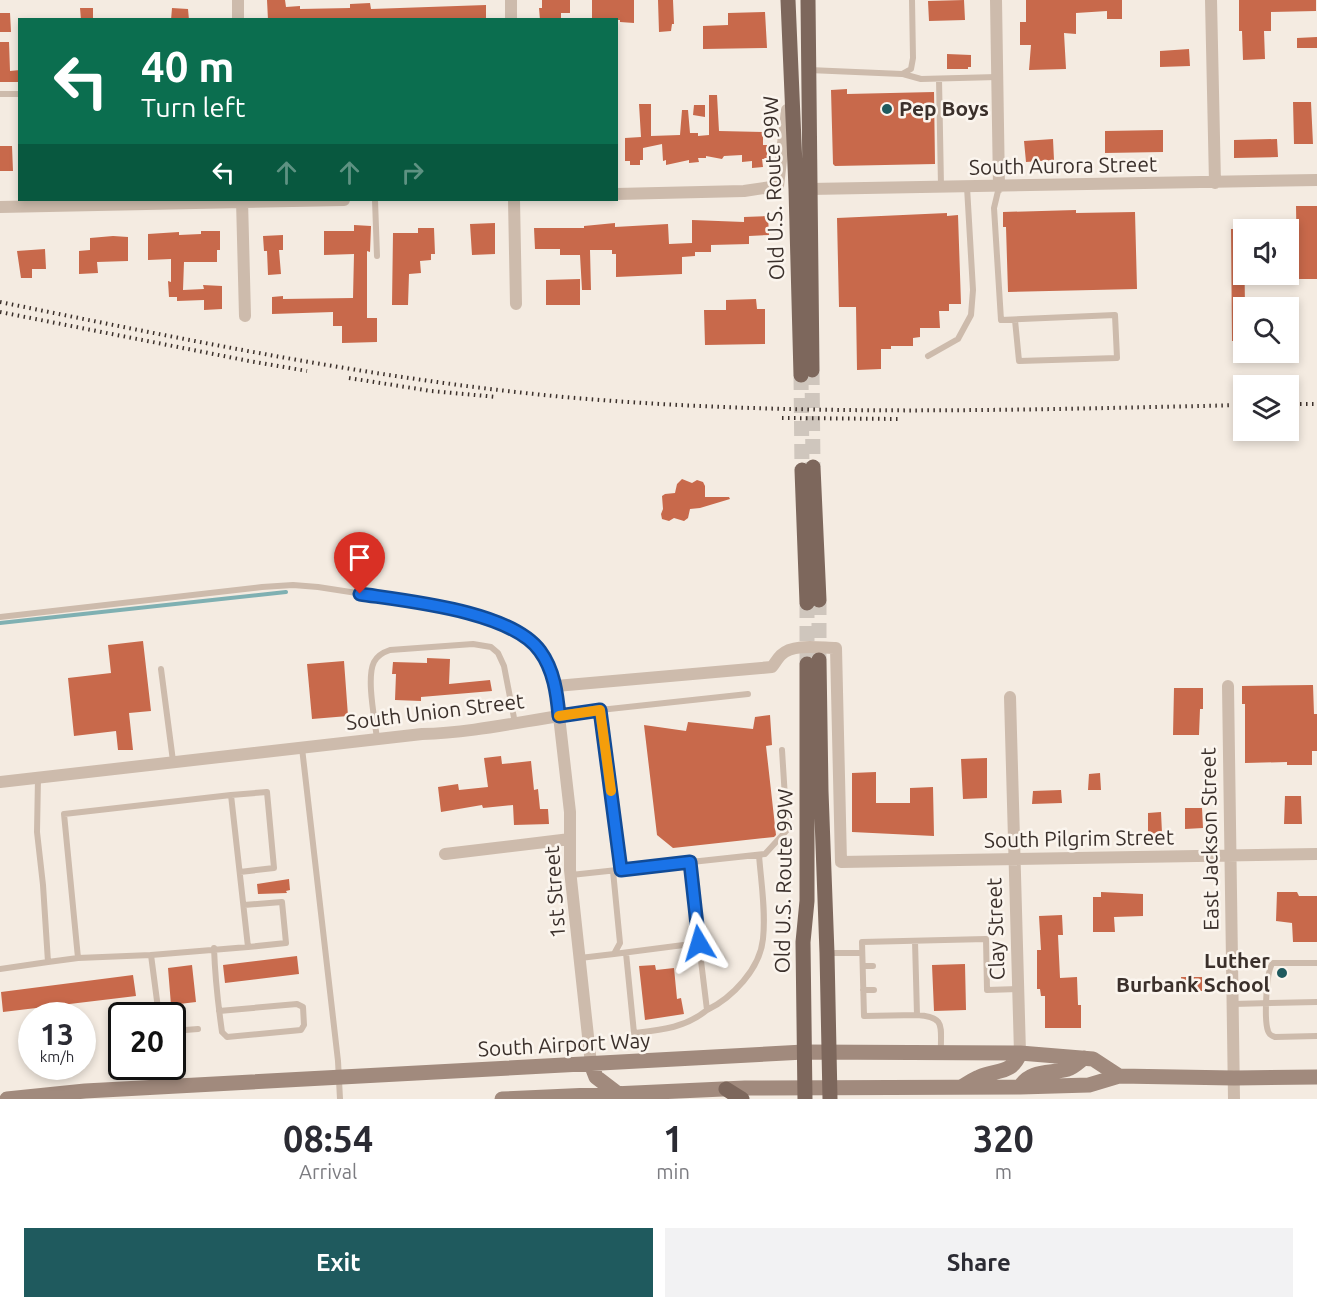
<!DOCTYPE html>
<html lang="en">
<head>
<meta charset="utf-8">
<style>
	body { margin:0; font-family:Ubuntu,sans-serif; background:#f2f2f3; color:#2b2b33; height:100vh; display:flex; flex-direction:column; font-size:22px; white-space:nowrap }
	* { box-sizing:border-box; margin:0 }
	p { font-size:20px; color:#7c7c81 }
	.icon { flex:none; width:33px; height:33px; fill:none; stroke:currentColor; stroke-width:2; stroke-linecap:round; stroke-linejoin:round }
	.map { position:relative; height:1099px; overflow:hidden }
	.panel { display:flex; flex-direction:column; background:#fff; flex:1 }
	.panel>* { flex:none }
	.top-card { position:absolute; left:18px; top:18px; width:600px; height:183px; border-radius:0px; box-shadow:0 3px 9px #0003; background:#0b6e4f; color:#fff; overflow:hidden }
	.tools { position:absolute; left:1233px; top:219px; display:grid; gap:12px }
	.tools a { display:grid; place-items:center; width:66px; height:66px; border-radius:0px; background:#fff; box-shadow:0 3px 9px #0003; font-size:30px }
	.speed { position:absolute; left:18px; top:1002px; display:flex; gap:12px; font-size:30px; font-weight:700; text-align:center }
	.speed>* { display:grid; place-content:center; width:78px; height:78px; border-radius:50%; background:#fff; box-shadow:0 3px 9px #0003; line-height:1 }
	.speed small { font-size:15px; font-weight:400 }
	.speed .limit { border:3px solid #111; border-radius:9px; background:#fff; color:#111 }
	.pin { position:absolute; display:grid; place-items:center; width:51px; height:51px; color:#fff; margin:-62px -26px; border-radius:50% 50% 50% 0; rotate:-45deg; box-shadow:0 0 6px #0007 }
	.pin .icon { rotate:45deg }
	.me { position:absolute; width:66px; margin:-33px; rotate:353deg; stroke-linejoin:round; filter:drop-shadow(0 0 4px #0008) }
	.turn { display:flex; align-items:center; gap:21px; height:126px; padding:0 24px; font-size:27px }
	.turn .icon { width:78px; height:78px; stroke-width:2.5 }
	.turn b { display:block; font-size:42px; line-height:51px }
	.lanes { display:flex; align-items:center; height:57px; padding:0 24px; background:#0003; justify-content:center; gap:30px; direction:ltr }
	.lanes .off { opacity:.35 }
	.eta { display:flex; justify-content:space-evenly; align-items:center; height:102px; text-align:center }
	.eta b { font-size:36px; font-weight:600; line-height:42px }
	.cta { display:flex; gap:12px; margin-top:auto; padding:12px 24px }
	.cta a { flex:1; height:69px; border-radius:0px; background:#1f5a5e; color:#fff; font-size:24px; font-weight:600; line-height:69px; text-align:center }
	.cta a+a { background:#f2f2f3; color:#2b2b33 }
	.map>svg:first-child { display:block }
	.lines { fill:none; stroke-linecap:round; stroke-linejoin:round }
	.stream { stroke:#7fb0b2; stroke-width:4 }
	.building { fill:#c8694b }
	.primary-tunnel { stroke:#cfc6bd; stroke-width:15; stroke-dasharray:15 8; stroke-linecap:butt }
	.service { stroke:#cdbbac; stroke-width:6 }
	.minor { stroke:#cdbbac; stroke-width:12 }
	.secondary { stroke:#a18a7d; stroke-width:15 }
	.primary { stroke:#7d675c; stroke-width:15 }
	.rail { stroke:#3b302b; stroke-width:4; stroke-dasharray:1.5 4.5; stroke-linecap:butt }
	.route-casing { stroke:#114b97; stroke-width:15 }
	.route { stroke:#1a73e8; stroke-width:10 }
	.slow { stroke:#f59e0b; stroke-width:10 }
	.poi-dot { fill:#1f5a5e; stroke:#fbf5ee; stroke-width:2 }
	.labels { text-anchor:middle; stroke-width:5; stroke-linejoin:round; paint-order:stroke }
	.poi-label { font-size:21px; font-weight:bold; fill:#3b302b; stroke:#fbf5ee; text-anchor:start }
	.street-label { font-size:21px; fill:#3b302b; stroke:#fbf5ee }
</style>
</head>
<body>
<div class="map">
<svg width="1317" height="1099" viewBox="0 0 1317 1099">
	<rect width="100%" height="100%" fill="#f4ebe1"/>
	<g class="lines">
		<path class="stream" d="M0,623L286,592"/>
	</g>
	<path class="building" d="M267,0H285L286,7L300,6V9L350,8V4L370,3L371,9L486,5V20H268Z
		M542,0H570V13H561V20H540L539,8H542Z
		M592,0H634V23L620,22V20H592Z
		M658,0H673L674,24H672L671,31L659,32Z
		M964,0L965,20L929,21L928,1Z
		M1026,0H1122V19H1107V11L1076,13V34L1064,33L1066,69L1029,70L1031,45H1020V22H1026Z
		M1239,0H1316V11L1271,12V31H1264L1265,59L1243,60L1242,31H1239Z
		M80,8H93V20H81Z
		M172,8L188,9L189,20H171Z
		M765,12L767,48L703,49V26L728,25V13Z
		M0,13H10L11,32H0Z
		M1317,37V48H1297V38Z
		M0,42H9L10,71L20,70V82H0Z
		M1189,49L1190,66L1160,67V51Z
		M947,54L971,55V67H968V69H947Z
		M847,89V94L934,92L935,164L835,166L833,164L831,90Z
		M709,95H717L719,131L763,132V145H767V159H762L763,167L752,168V161L742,162V155L724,156L722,159L706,156V158H698L699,162L689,163V160L666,165V160L663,161L662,144L643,148V160H640V165H630V161H625V138L641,137L639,104H651V136L680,135L682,110H688L690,133H698V136L709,135Z
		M1293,102H1311L1313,144H1294Z
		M694,105H705V117L693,115Z
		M1163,130V152L1105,153V131Z
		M1053,139L1054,160L1026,162L1024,141Z
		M1277,139L1278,157L1234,158V140Z
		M0,146H12L13,171H0Z
		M1296,206H1317V279H1295V265H1297Z
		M1076,210V213L1135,212L1137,289L1008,292L1006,227H1003V212Z
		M947,213V216L958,215L961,304H949V311H939L940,328H920V337L913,338V346H891V349H881V369L857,370L856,307H839L837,218Z
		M768,216L769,235L749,236V244L711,245V252H695V256L682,257V274L616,277V254H612V250H590L591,290H582L580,255H560V249H535L534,228H584V226L615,223V227L668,224L669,244L692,243V220L744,222V217Z
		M495,223V254L472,255L470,224Z
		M354,225L371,226L370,252L367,251V318H377V342L342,343V326H333V312L272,314V297L283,296V299L353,298L354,254L324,255V231H354Z
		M418,228H434L435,254H431V260L420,261L421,273L409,274L408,305H392L393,233H418Z
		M1231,229H1244L1245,308H1244V341H1232Z
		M201,231H220V250H217V262H184L183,290L204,289L203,285L222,286V309L204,310V300L177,301V297H169L168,281L171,282V259L148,260V234L179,232V235L201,234Z
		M283,235V250H279L281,274L268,275L267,251H264L263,236Z
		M113,236L128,237V261L97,262L98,273L79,274V251L90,250V238Z
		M45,249L46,269H32V278H21L17,251Z
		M580,279V305H546V280Z
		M756,299L757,309H765V344L705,345L704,310H726V300Z
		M682,479L692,483L697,480L703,482L705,486V497H729L730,499L700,508L690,509L688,518L684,521L674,518L669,521L662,519L661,514L663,509L662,496L665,494L675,493L677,484Z
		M143,641L151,711L129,713L133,750H118L116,731L74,736L68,678L111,673L108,645Z
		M427,658L450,659L449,684L490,680L492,691L421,697V701L395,700L396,674H392L393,662L427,663Z
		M344,661L348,716L312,719L307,664Z
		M1313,685L1314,714H1317V751H1312V765H1287V762L1245,763V704H1242V686Z
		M1174,688H1203V709H1200L1199,735H1173Z
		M770,715L772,745L766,746L776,835L774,837L673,848L657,835L644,725L686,731L688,722L753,729L755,717Z
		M501,756L502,764L531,761L534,790L538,789L540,809H548L549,824L514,825L513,805L483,808L482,805L441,812L438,787L458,784L459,790L488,787L484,758Z
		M987,758V798L963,799L961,759Z
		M876,772V803H910V788L933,787L934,836L852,832V773Z
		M1100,773L1101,790H1088L1089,774Z
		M1061,790L1062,803L1032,804L1033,791Z
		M1285,796H1301L1302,824H1284Z
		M1185,808H1202L1203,828L1185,829Z
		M1161,812L1162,833L1148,834V813Z
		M289,879L290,890L286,891L287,893L258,894L257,884Z
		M1101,892L1143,894V916L1114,917L1115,932H1093V897H1101Z
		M1277,892H1297L1299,896H1317V942H1293L1292,923L1276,921Z
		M1062,915L1063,935H1058L1060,978L1077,977L1078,1005H1081V1028H1045V996H1041L1040,989H1037V950H1041L1039,916Z
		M297,956L299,974L225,983L223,965Z
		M965,964L966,1010L934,1011L932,965Z
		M192,965L196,1002L171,1005L168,968Z
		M655,965L656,970L674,968L677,999L681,998L684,1014L645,1020L639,966Z
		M133,975L136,996L3,1012L1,992Z
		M1181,977H1202V991L1182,992Z"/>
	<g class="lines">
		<path class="primary-tunnel" d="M812,370L813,467
			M801,375L802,470
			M819,600V660
			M807,664V603"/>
		<path class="service" d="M809,70L902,74L911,69L913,58L912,0
			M903,74L921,79L997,77
			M939,79L941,186
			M0,94H20
			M999,187L994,208L1001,320L1115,315L1117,358L1019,361L1015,320
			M375,200L377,256
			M928,356L958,339L971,315L973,290L967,187
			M0,617L262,587L293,585L318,587L402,600L459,611L494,621L520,633L541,652L556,686
			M161,669L173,761
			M600,710L748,694
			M559,716L600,710L621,870
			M377,739C375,720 366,678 374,662C377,656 384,652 390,650L473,644L491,647L498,653L504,666L515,723
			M302,748L338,1061L340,1099
			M231,795L267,792L274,868L240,872
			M689,862L707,1010C732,998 760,969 763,939C766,911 761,882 759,855
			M571,875L765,854L787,830L782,750
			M244,905L282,902L286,943L248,947
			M915,941L917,1015L864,1016L862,942L986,939L987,990L1018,989
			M214,948C215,977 218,1004 222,1032L227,1037L301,1030L304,1025L303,1007L297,1004L219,1011
			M626,953L634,1033C661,1030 685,1028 707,1010
			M827,953H862
			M614,954L699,943
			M78,958L64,814L231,795L248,947L151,955
			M580,958L614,954L620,943L613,871
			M48,962L78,958L151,955L159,1016
			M1317,963H1273C1266,970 1264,1020 1268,1031C1270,1036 1271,1035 1275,1037L1317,1036
			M863,966H873
			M0,969L48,962L43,885L37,832L38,778
			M863,990H874
			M1233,1004L1317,1002
			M917,1015C947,1017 940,1027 941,1053
			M172,1031L198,1029
			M166,1066L168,1086"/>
		<path class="minor" d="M238,0V20
			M511,0V20
			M996,0L999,187
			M1211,0L1215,183
			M810,189L1317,180
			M616,194L744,191L778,186L787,110
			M242,200L245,316
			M514,200L516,304
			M0,207L344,200
			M1228,686L1234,1099
			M1010,697L1020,1053
			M559,716L570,812V870L591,1064
			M0,782L422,734C468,733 514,723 559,716L556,686L772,667C775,663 778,658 781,655C793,643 821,648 836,648L841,862L1317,854
			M445,854L570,839"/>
		<path class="secondary" d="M591,1064L596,1077L617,1093
			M961,1087C967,1084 973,1079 979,1077C997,1069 1012,1075 1020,1053
			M1020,1087C1030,1069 1051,1074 1068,1069C1074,1067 1079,1062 1084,1058
			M7,1099L85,1091L804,1052L1020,1053L1093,1059L1119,1076
			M502,1099L745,1088L1020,1087L1089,1085L1119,1076L1234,1078L1317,1077"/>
		<path class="primary" d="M788,0L796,189L801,375
			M808,0L812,370
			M813,467L819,600
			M802,470L807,603
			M819,660L821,791L827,953L830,1099
			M726,1089L742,1099
			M805,1099L803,942L807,901V664"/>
		<path class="rail" d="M0,302C187,340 374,379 564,397C790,417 1017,410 1244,405
			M0,312L249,361L307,371
			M349,378L431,391L497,397
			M1288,404H1317
			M782,418L899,419"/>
	</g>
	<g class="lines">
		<g class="route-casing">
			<path id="route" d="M360,594C407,601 511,611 540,651C554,670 557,694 559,716L600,710L621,870L690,862L699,943"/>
		</g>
		<use href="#route" class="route"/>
		<path class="slow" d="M559,716L600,710L611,791"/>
	</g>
	<g class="poi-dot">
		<circle cx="887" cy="109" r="6"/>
		<circle cx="1282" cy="973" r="6"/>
	</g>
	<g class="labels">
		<g class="poi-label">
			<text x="899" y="116">Pep Boys</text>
			<text x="1270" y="968" text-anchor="end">Luther<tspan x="1270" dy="24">Burbank School</tspan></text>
		</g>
		<g class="street-label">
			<text transform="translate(1063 166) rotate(-1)" y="7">South Aurora Street</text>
			<text transform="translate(774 188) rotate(-92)" y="7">Old U.S. Route 99W</text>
			<text transform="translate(435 712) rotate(-7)" y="7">South Union Street</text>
			<text transform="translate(1079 839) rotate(-1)" y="7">South Pilgrim Street</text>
			<text transform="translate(1210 839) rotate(-91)" y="7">East Jackson Street</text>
			<text transform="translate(784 881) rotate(-89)" y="7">Old U.S. Route 99W</text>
			<text transform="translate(555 892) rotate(-94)" y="7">1st Street</text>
			<text transform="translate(996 929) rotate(-92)" y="7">Clay Street</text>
			<text transform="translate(564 1045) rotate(-3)" y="7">South Airport Way</text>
		</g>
	</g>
</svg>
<div class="tools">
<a><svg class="icon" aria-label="sound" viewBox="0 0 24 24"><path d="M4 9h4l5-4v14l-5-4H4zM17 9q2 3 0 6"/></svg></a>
<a><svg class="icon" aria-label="search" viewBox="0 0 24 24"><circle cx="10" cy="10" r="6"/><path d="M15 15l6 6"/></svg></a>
<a><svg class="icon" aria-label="layers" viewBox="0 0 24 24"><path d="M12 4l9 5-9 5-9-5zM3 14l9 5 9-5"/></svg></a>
</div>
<div class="speed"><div>13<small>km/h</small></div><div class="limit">20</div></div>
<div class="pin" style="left:360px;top:594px;background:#d93025"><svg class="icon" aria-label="arrive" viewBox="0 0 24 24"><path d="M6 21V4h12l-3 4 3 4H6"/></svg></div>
<svg class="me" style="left:699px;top:943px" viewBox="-20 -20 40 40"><path d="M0-17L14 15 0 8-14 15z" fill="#1a73e8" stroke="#fff" stroke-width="4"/></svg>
<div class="top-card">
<div class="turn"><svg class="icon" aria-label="left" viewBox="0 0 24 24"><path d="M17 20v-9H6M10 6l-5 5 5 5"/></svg><div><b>40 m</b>Turn left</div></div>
<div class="lanes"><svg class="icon" aria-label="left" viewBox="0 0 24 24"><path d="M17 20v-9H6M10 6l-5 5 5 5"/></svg><svg class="icon off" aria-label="ahead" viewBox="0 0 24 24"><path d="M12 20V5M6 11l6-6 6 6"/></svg><svg class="icon off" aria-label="ahead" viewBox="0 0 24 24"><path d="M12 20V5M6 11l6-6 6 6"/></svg><svg class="icon off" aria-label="right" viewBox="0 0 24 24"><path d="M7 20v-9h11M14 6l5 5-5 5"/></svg></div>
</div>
</div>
<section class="panel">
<div class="eta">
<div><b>08:54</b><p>Arrival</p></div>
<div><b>1</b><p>min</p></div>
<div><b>320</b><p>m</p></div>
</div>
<div class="cta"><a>Exit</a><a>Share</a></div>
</section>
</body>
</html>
